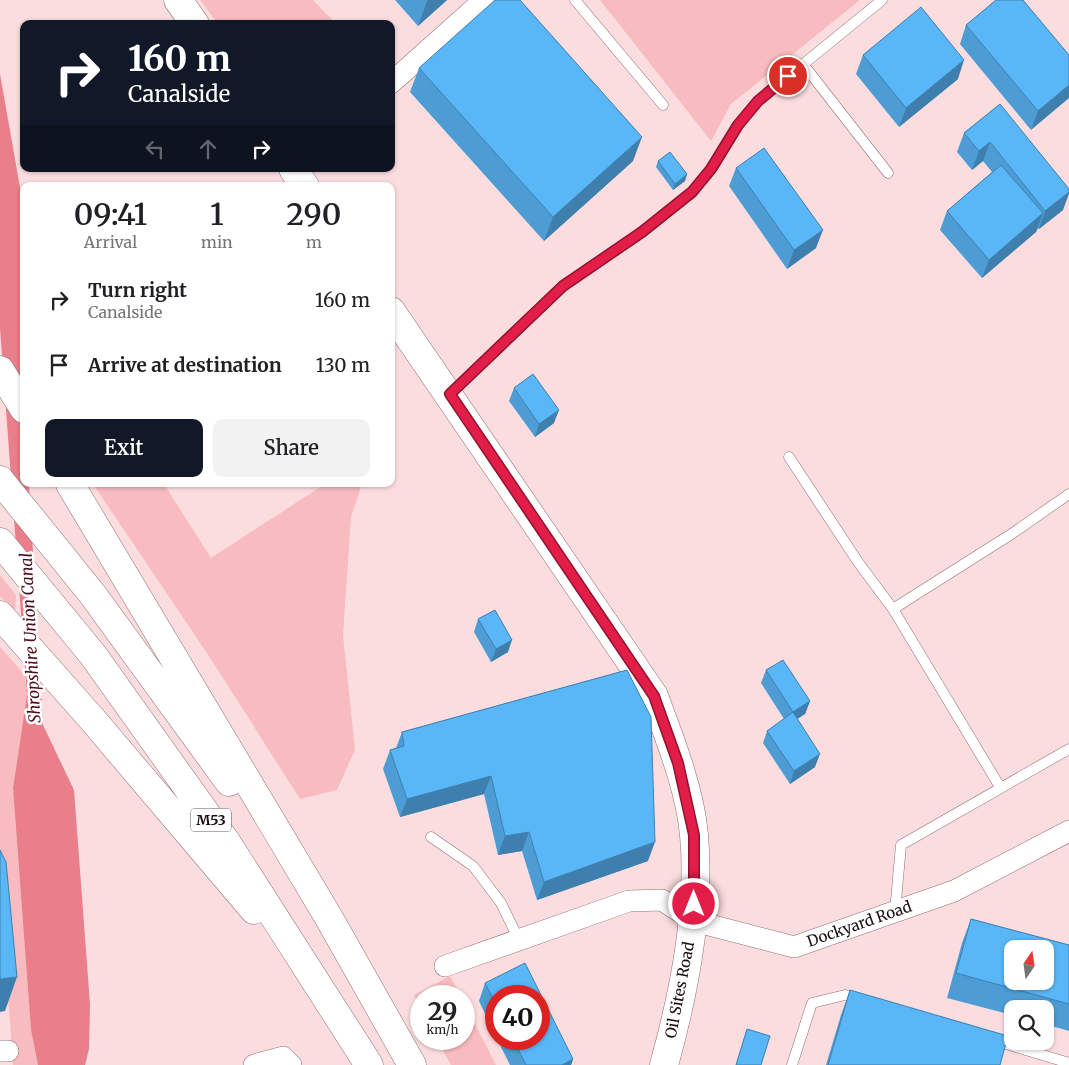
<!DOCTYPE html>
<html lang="en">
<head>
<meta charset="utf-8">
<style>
	body { margin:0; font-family:Merriweather,serif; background:#f2f2f2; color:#202124; height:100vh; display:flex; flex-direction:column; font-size:19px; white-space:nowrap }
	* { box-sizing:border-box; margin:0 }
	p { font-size:16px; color:#757577 }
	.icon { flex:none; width:28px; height:28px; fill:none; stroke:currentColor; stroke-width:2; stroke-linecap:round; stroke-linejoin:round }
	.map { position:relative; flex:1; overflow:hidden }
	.side { position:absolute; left:20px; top:182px; width:375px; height:305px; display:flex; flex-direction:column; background:#fff; border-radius:10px; box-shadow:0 1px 4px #0004 }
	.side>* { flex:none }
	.banner { position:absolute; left:20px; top:20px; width:375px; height:152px; border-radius:10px; box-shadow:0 1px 4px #0004; background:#111827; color:#fff; overflow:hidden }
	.needle { width:32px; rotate:13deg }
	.tools { position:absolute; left:1004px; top:940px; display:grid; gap:10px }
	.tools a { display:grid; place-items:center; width:50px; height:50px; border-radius:10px; background:#fff; box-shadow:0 1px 4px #0004; font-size:25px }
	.speed { position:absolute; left:410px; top:985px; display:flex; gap:10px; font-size:25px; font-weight:700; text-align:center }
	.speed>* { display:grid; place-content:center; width:65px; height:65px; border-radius:50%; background:#fff; box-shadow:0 1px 4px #0004; line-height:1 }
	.speed small { font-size:12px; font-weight:400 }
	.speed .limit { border:8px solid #d22; background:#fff; color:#111 }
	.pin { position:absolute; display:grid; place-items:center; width:42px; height:42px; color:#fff; margin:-21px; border:2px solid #fff; border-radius:50%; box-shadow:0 1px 5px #0007 }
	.me { position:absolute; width:55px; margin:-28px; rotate:0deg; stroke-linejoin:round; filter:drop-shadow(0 0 4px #0008) }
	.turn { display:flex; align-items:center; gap:18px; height:105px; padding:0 25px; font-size:22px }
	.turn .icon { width:65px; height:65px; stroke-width:2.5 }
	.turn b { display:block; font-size:35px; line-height:42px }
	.lanes { display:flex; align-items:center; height:48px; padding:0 25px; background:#0003; justify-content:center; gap:25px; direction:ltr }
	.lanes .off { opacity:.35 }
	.eta { display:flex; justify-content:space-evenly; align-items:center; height:85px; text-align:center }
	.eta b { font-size:30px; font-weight:600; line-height:35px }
	.button { display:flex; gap:10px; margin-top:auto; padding:10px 25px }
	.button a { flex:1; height:58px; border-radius:10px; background:#111827; color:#fff; font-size:20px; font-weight:600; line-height:58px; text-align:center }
	.button a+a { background:#f2f2f2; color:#202124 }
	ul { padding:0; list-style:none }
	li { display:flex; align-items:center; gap:15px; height:65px; padding:0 25px }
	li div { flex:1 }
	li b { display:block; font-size:19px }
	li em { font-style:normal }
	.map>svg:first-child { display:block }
	.green { fill:#f8bbbf }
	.water { fill:#e87f8a }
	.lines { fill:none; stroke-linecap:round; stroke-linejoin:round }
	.lane-casing { stroke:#916f71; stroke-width:11 }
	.street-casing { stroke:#916f71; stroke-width:22 }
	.secondary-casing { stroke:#916f71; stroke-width:29 }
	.highway-casing { stroke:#916f71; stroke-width:29 }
	.lane { stroke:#fff; stroke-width:10 }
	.street { stroke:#fff; stroke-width:21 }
	.secondary { stroke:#fff; stroke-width:28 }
	.highway { stroke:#fff; stroke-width:28 }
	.wall { fill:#4d9dd4 }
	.shaded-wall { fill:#3e7fad }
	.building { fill:#59b6f7; stroke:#3e7fad; fill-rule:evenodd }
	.route-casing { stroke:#92132f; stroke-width:12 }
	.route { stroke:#e11d48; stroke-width:9 }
	.labels { text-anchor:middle; stroke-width:5; stroke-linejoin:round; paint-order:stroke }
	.shield { fill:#fff; stroke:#5e5656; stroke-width:1 }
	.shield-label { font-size:14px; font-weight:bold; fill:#190d0e }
	.street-label { font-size:15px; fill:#190d0e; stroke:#fff }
	.water-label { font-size:16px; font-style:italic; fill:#4e0d1b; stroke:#fff }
</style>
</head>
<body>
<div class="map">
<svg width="1069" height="1065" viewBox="0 0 1069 1065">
	<rect width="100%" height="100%" fill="#fcdddf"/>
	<path class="green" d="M200,0H313L336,24H218Z
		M600,0H860L731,104L711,141Z
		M93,484H164L211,558L325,484H362L351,517L343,635L355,750L337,790L300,799L209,656Z
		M0,575L16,595L15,611L0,596Z
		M0,647L25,675L27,695L13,788L31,1030L38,1065H13L0,881Z
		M450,976L461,996H421V1009L414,995Z
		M464,1002L496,1065H451L437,1039H464Z"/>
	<path class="water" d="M0,74L24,210V336L21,358L24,484H29L43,725L74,790L90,1004L89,1049L85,1065H38L31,1030L13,788L27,695L0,328Z"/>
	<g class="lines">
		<g class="lane-casing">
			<path id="lane" d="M575,0L663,105
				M803,64L888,173
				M450,394L563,286L642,232L692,193L711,169L738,125L758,101L882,0
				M789,457L858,562L893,609
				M1000,787L893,609L1013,533L1069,494
				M431,837L473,866L501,903L519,940
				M895,912L901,845L1069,749
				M993,1040L1069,1063
				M792,1065L812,1003L845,995L860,1000"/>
		</g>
		<g class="street-casing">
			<g id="street">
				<path d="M391,83L484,0"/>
				<path id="s1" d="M445,966L629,901L662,900L694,921L794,947L954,891L1069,831"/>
				<path d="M0,1051H8"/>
				<path d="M254,1065L283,1057L291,1065"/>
			</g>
		</g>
		<g class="secondary-casing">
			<path id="secondary" d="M178,0L195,24
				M293,169L305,186
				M391,311L654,696C670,740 690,789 694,835C701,910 684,993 664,1065"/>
		</g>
		<g class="highway-casing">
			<path id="highway" d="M0,370L24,409
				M0,480L93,595L229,782
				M70,484L329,918L412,1065
				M0,542L93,655L227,843L369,1065
				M0,615L92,719L254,910"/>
		</g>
		<use href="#lane" class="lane"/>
		<use href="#street" class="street"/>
		<use href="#secondary" class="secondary"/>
		<use href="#highway" class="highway"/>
	</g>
	<path class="wall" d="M395,0H447L418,26Z
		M966,25L1069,55L1031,130L960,44Z
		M863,55L958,79L899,127L856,74Z
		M419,68L633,161L544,241L410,92Z
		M1000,104L1063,210L1039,229L1038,228L1036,232L982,278L940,230L947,211L992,172L983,161L972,170L957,152L964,133Z
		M658,161L687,174L685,181L673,190L656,167Z
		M736,168L816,248L787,269L729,186Z
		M514,388L554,423L535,437L509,401Z
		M478,619L508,652L491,662L474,632Z
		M627,670L648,861L537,900L522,851L498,855L484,794L400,817L383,769L390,750L396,748L402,732Z
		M766,670L810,701L805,714L797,719L815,767L790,784L763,743L767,731L784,719L761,683Z
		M971,919L1069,945V1031L1045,1024V1009H1012V1015L947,998L962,943Z
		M485,983L573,1059L571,1065H510L497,1039H539L496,996V1037L479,1001Z
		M850,990L1000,1065H826L841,1015Z
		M747,1029L761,1065H736Z"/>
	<path class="shaded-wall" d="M428,0H447L418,26L427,1Z
		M964,60L958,79L899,127L906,108Z
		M1069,85V98L1031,130L1038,111Z
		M642,137L633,161L544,241L553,217Z
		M990,142L983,161L972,170L979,151Z
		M687,174L685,181L673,190L675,184Z
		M1069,192V194L1063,210L1039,229L1045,211Z
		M1043,213L1036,232L982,278L989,260Z
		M823,230L816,248L787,269L794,250Z
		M559,410L554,423L535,437L539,424Z
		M512,640L508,652L491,662L496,649Z
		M810,701L805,714L788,725L793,712Z
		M820,754L815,767L790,784L794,771Z
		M491,776L484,794L400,817L407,799Z
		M529,832L522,851L498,855L505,836Z
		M655,842L648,861L537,900L544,882Z
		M17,977L5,1011L0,1012V979Z
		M573,1059L571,1065H562Z"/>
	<path class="building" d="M495,0H520L642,137L553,217L419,68Z
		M996,0H1023L1069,55V85L1038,111L966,25Z
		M921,7L964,60L906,108L863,55Z
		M1000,104L1069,189V192L1045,211L990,142L979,151L964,133Z
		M764,148L823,230L794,250L736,168Z
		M670,152L687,174L675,184L658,161Z
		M1001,165L1043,213L989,260L947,211Z
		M533,374L559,410L539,424L514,388Z
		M495,610L512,640L496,649L478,619Z
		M783,660L810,701L793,712L766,670Z
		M627,670L651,717L655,842L544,882L529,832L505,836L491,776L407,799L390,750L404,746L402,732Z
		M793,712L820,754L794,771L767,731Z
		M0,850L6,862L17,977L0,979Z
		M971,919L1069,945V1004L956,973ZM1012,949H1045V981H1012Z
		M525,963L573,1059L562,1065H526L513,1039H539V996H496V1004L485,983Z
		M850,990L1008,1036L1000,1065H828Z
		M747,1029L770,1036L761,1065H736Z"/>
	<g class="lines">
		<g class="route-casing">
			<path id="route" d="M694,904V835L678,763L654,696L450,394L563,286L642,232L692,192L711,169L738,125L758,101L788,76"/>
		</g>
		<use href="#route" class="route"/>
	</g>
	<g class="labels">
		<rect class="shield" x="191" y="808.5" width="40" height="23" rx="4"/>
		<g class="shield-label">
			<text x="211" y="825">M53</text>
		</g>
		<g class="street-label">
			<text dy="5" stroke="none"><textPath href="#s1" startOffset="439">Dockyard Road</textPath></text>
			<text transform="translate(680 990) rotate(-79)" y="5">Oil Sites Road</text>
		</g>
		<g class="water-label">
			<text transform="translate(30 638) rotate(-93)" y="6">Shropshire Union Canal</text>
		</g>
	</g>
</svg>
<div class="tools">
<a><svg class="needle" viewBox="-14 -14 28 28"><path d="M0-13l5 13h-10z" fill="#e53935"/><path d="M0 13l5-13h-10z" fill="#757577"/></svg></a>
<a><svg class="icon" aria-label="search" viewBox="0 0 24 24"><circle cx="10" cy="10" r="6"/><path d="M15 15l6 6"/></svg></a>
</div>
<div class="speed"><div>29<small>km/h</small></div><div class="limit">40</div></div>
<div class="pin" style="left:788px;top:76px;background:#d93025"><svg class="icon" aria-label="arrive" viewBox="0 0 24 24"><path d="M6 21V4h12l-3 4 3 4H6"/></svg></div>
<svg class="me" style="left:694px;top:904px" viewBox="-20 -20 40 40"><circle r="17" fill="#e11d48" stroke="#fff" stroke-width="3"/><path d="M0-11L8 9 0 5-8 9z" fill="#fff"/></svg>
<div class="banner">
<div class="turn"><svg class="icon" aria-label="right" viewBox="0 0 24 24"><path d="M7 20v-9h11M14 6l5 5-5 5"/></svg><div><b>160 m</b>Canalside</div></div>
<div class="lanes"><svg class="icon off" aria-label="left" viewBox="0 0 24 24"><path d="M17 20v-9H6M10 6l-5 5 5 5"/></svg><svg class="icon off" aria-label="ahead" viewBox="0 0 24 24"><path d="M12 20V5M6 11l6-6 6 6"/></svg><svg class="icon" aria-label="right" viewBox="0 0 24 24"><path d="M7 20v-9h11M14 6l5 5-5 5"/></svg></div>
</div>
<section class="side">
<div class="eta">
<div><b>09:41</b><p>Arrival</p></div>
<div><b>1</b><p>min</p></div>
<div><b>290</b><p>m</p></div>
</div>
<ul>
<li><svg class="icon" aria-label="right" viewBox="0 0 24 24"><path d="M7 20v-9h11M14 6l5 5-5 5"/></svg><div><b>Turn right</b><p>Canalside</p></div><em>160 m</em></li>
<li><svg class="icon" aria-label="arrive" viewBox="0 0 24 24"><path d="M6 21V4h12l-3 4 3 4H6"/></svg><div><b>Arrive at destination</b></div><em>130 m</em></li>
</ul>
<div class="button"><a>Exit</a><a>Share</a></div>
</section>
</div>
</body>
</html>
